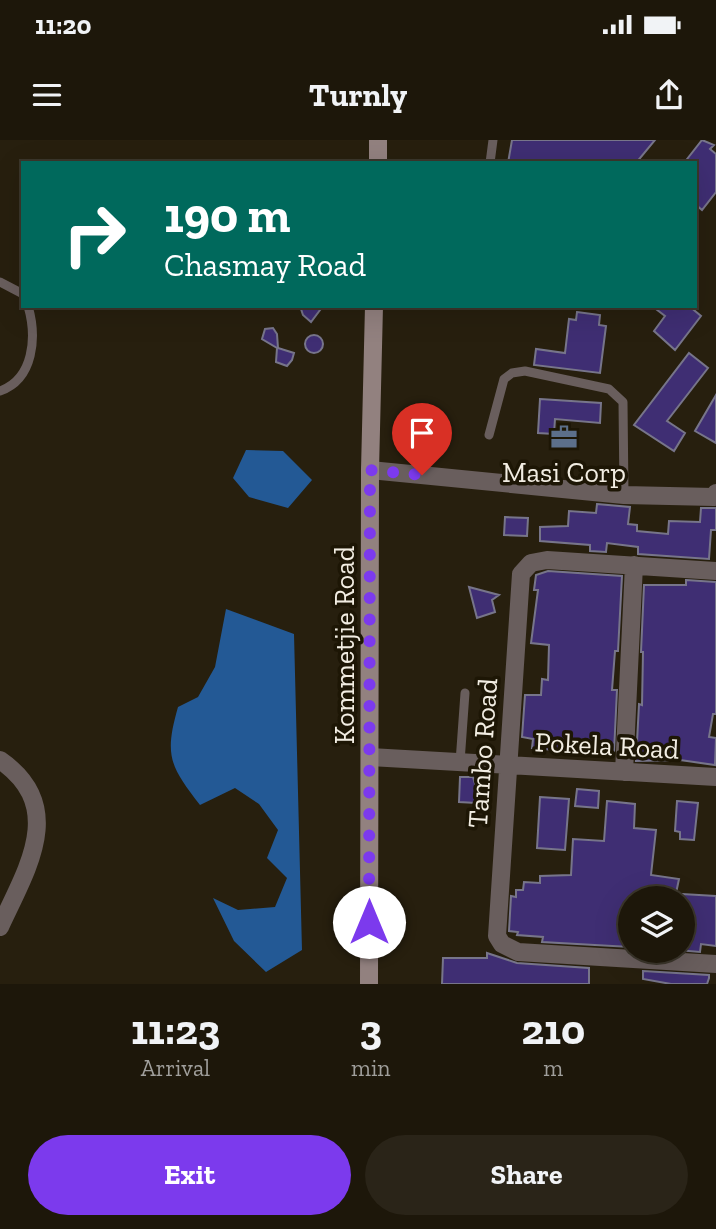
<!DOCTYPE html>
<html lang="en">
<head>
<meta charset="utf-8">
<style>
	body { margin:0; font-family:"Zilla Slab",serif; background:#2a2418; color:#f1f3f6; height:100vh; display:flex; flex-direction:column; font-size:26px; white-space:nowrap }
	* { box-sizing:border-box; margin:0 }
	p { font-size:23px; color:#a09f9c }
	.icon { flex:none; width:38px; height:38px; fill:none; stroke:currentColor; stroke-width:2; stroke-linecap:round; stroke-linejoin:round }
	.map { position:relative; height:844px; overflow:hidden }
	.panel { display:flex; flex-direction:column; background:#1d170a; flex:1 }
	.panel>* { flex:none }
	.guide { position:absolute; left:21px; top:21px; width:676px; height:147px; border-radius:0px; box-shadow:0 7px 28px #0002,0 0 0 2px #3b362b; background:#00695c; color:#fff; overflow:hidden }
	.fabs { position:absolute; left:618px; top:746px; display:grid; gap:14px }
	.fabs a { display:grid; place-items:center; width:77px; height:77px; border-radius:50%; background:#1d170a; box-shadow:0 7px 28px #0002,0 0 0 2px #3b362b; font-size:35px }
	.pin { position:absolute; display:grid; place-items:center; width:60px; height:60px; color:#fff; margin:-72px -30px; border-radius:50% 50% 50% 0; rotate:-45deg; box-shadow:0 0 7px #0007 }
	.pin .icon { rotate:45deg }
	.me { position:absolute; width:77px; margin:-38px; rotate:0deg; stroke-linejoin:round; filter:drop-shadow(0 0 5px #0008) }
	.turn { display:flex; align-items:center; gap:24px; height:147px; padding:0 28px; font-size:32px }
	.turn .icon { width:91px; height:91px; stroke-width:2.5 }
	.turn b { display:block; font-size:49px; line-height:60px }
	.eta { display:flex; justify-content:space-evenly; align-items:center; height:119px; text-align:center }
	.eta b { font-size:42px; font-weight:800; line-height:49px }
	.button { display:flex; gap:14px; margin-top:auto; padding:14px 28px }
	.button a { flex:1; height:80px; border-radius:42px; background:#7c3aed; color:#fff; font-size:28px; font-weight:800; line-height:80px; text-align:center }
	.button a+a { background:#2a2418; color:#f1f3f6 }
	.status { display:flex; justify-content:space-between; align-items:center; height:49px; padding:0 35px; background:#1d170a; direction:ltr }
	.status svg { height:19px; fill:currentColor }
	header { display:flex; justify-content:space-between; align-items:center; height:91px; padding:0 28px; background:#1d170a; font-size:32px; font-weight:800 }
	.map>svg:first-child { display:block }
	.water { fill:#235995 }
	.building { fill:#3f2e73; stroke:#77758a; stroke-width:2 }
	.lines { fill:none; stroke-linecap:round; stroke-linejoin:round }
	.lane { stroke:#695e5d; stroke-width:9 }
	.street { stroke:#695e5d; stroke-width:18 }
	.secondary { stroke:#92817f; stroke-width:18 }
	.route { stroke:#7c3aed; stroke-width:12; stroke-dasharray:0 21.6 }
	.labels { text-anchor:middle; stroke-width:7; stroke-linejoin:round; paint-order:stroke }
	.poi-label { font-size:28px; fill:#f2ede2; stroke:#1d1605 }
	.street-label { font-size:28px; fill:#f2ede2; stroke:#1d1605 }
</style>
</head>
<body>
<div class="status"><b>11:20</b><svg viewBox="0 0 49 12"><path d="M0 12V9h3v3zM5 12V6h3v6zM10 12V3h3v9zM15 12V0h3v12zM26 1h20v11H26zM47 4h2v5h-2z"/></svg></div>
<header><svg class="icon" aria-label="menu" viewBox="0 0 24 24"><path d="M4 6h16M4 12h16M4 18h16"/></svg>Turnly<svg class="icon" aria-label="share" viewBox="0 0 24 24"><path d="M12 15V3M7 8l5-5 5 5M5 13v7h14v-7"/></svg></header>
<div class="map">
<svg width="716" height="844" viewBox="0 0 716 844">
	<rect width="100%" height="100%" fill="#271f0e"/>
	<path class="water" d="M246,310L283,311L312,340L288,368L249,357L233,338Z
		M226,469L294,494L302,810L266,832L234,801L213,758L238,770L275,767L287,738L267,718L278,690L259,664L235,648L200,665C170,626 164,616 178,567L198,557L215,527Z"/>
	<path class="building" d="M512,0H655L636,23H508Z
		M702,0L714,5L710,9L716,14V52L702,70L695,64V23H684Z
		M300,166H323L311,182L303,175Z
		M652,166H689L701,176L675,210L654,191L665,176Z
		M577,172L600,175L599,185L606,186L600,233L534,225L536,209L565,213L569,179L576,180Z
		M273,188L277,194L278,208L294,213L292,220L287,226L276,222L277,208L262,199L265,189Z
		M305 204a9 9 0 1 1 18 0a9 9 0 1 1-18 0Z
		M689,213L708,228L667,281L685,293L674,311L634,285Z
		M716,255V303L695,291Z
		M540,259L601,263L600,283L555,279L554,294L538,293Z
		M597,364L630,367L628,384L637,385V391L668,394L669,381L700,382L701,368H716V390H711L709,419L638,414V407L607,403L606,412L590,411V405L540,401V387L568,386L569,371L596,373Z
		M505,377L528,378L527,396L504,395Z
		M548,431L622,436L618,511H615L612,550H617L614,612H611V606L575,602V610L566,611L532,608L533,599L522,597L525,555H541L542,539L548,540L549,505L531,503L538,450H534L536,435Z
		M686,440L716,442V574H713L709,597L716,598L715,625L680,620L636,621L639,564L642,565L643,512H641L644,445H686Z
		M469,447L499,455L492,460L495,472L477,478Z
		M460,637H473L476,647V663L459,662Z
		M577,649L599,651L598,668L575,666Z
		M540,657L569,659L565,710L537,708Z
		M607,661L635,664L634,688L656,690L651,735L679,739L675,758H630V807L542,802L543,797L517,795L518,792L509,791L511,756L516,757V750H523L524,742L540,743V736L571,735L573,699L604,701Z
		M677,661L698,663L694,700L680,699V692L675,691Z
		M682,754L716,756V806L701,804L700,812L677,810H682Z
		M487,813L517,823L589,828V844H442L443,818H487Z
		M643,831L709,835V838L707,844H671L643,839Z"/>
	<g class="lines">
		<path class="lane" d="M490,23L493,0
			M0,142L23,154
			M0,251C34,239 37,197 28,166
			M489,295L504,239L512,233L525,231L609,249L623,262L624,355
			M460,622L465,553"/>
		<path class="street" d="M370,330L624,355L714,357L716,353
			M716,431L547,420L531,423L521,434L497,796L502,804L518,812L716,824
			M370,617L716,637
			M0,620C68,667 26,730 0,787
			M624,632L634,425"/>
		<path class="secondary" d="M378,23V0
			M369,844L370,330L374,166"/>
	</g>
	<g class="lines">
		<path class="route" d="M369,782L370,330L422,335"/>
	</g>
	<defs>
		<g id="office-bare" transform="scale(2.1)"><path d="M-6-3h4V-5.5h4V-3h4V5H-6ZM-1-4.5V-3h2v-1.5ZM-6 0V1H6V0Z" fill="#5c6f8a" stroke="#1d1605" stroke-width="2.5" paint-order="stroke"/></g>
	</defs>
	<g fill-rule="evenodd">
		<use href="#office-bare" x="564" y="297"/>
	</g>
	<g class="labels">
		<g class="poi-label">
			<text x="564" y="342">Masi Corp</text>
		</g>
		<g class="street-label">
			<text transform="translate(344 505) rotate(-90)" y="10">Kommetjie Road</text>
			<text transform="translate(607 605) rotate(3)" y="10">Pokela Road</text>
			<text transform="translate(482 613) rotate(-86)" y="10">Tambo Road</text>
		</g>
	</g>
</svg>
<div class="fabs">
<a><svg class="icon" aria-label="layers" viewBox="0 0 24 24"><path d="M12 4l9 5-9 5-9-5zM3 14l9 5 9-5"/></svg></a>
</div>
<div class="pin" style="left:422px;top:335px;background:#d93025"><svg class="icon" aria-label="arrive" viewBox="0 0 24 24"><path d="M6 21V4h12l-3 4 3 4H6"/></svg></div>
<svg class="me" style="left:369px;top:782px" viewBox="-20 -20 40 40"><circle r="19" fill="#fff"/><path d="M0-13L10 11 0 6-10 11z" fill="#7c3aed"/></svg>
<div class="guide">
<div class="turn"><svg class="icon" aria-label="right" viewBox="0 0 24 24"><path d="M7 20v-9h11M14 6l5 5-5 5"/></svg><div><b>190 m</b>Chasmay Road</div></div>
</div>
</div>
<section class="panel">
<div class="eta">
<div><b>11:23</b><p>Arrival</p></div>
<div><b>3</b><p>min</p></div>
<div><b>210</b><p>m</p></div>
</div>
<div class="button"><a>Exit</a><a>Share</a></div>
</section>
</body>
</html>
